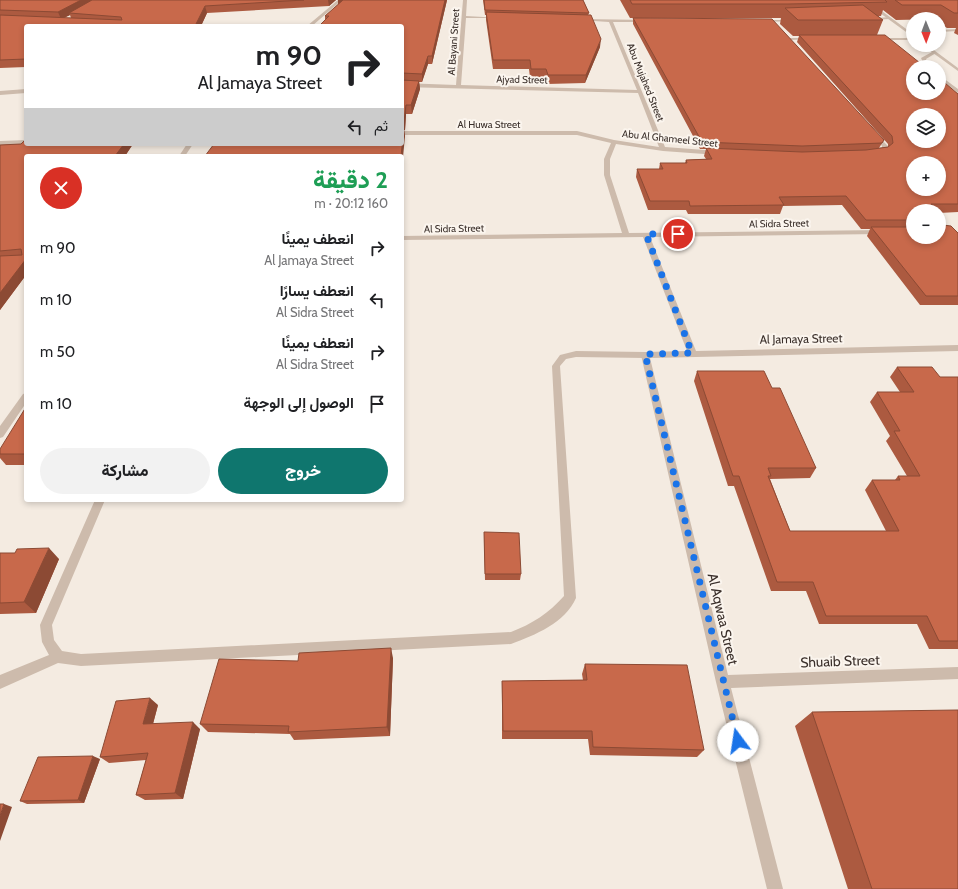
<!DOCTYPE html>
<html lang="ar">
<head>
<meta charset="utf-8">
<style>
	body { margin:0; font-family:Cabin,Vazirmatn,sans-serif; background:#f2f2f2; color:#202124; direction:rtl; height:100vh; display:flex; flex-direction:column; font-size:15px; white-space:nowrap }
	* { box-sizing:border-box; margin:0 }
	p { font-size:13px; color:#757577 }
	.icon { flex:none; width:22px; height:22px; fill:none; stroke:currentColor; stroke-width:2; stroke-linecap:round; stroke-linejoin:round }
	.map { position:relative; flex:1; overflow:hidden; direction:ltr }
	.drawer { position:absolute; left:24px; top:154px; width:380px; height:348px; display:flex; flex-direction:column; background:#fff; border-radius:4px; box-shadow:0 2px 6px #0003; direction:rtl }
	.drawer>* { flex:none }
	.banner { position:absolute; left:24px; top:24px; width:380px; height:122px; border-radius:4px; box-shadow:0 2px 6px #0003; direction:rtl; background:#fff; color:#202124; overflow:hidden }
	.needle { width:26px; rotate:179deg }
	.fabs { position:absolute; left:906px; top:12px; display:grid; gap:8px }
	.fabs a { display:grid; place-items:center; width:40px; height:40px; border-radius:50%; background:#fff; box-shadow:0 2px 6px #0003; font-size:20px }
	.pin { position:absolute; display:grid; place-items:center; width:34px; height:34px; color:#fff; margin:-17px; border:2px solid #fff; border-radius:50%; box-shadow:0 1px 4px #0007 }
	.me { position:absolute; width:44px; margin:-22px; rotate:346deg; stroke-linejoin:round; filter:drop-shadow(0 0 3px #0008) }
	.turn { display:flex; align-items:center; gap:14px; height:84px; padding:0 16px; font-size:18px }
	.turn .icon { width:52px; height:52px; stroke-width:2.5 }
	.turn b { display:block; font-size:28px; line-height:34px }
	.then { display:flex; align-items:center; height:38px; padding:0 16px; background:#0003; gap:8px; font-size:15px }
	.round { display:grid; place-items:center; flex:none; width:42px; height:42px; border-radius:21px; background:#f2f2f2 }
	.head { display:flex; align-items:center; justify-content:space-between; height:68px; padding:0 16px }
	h1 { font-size:24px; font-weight:800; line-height:30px; color:#1e9e55 }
	.button { display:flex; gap:8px; margin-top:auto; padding:8px 16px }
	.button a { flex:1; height:46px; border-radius:24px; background:#0f766e; color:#fff; font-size:16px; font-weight:800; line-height:46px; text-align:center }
	.button a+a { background:#f2f2f2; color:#202124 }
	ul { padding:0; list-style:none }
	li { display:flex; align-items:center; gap:12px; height:52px; padding:0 16px }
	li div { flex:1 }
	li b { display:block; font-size:15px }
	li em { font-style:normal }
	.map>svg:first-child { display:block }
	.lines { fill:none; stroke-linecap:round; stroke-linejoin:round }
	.service { fill:#cdbbac; fill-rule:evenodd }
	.minor { fill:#cdbbac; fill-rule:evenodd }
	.tertiary { fill:#cdbbac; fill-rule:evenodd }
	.wall { fill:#ac5a40; fill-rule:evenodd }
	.shaded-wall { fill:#8c4a34 }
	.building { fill:#c8694b; stroke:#8c4a34; fill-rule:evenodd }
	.route { stroke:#1a73e8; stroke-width:7; stroke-dasharray:0 12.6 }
	.labels { text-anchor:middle; stroke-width:4; stroke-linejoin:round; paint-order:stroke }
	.far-street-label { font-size:10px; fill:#3b302b; stroke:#fbf5ee }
	.street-label { font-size:12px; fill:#3b302b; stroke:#fbf5ee }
	.near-street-label { font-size:14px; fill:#3b302b; stroke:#fbf5ee }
</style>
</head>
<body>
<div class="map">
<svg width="958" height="889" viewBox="0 0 958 889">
	<rect width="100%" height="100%" fill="#f4ebe1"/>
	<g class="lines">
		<path class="service" d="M958,29V31L939,32V30Z
			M788,38H811L813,39L790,40Z
			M875,38H913V40H877Z
			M932,52L936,53L926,59L929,67H925L921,58Z
			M939,75L958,89V93L939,79Z
			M576,351L645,352L649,355L645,358L576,357L566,359L560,366L576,598C565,623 535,635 511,644L81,666L58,663L0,689V675L49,655L42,642L40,625L95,500H105L52,625L54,640L62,651L81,654L511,632C532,624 549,613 564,596L552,366L560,355Z"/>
		<path class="minor" d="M463,0H467L466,16L501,18H466L461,85L637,90L609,22L579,20L581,19L649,20L647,22H613L665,147L718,151L721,153L718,155L663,151L616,144L610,159V175L629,233L881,230L885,232L881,234L650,237L696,351L958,345V351L650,358L728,675L958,667V679L731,688L783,889H767L716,682L641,355L645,352L687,351L643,237L402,240V236L622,233L604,175V159L611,143L577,135H402V131H577L614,140L659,147L638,93L402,87V83L456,85Z
			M889,17L890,19L869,20L867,19Z
			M761,20H795L797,21L759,22Z
			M26,89V93L0,95V91Z
			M873,131L888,146V150L883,154L876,156L873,154L882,149V146L870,133Z
			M26,140V144L0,145V141Z"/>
		<path class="tertiary" d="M338,0H342L312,26H307Z
			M862,0H867L913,34V37Z
			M922,45H927L958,68V71Z
			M187,144H193L185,156H179Z
			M26,393V403L3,437L0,438V426L23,394Z"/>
	</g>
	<path class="wall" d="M0,0H336L329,6L207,13L201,26H26V67L0,68ZM70,15L71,18H64Z
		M338,0H447L432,64H428L422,82H419L420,89L412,114H406L405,130H404L405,136L402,144V26L325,20V16L338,5Z
		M483,0H583L589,13L588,15L600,47L585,83L547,84L546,78H530L529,69H493L486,20V15H485Z
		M620,0H958V35L954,33L956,28H947L939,23V19L896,20L883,10L881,16H878L883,20L877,35L958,94V212L939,213V211H913V237L943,222V225L958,233V305H920L867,236L870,229H861L842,205L783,206L780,214H688L686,210H648L636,177L637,169H659L660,163H685L686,160L706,159L704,156L706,149H700L633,24V18L884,140L879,148L888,147V144L797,42L799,36H793L780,24L781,18H630Z
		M21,144H133L125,156H26V275L0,310V145Z
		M897,367L940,377H958V649H929L917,624H819L806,591H771L734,486H728L694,381L697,371L772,388L816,468L810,478L770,479L790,531H886L865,490L872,480H895L898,476H907L886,441L890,436L870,402L877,392H900L890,377Z
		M26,407V465H6L0,458V454Z
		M484,532L521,574L520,580H485Z
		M0,553L59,559L36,613L0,614Z
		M393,658L390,736L294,740L290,734L208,732L200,724L298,661Z
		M585,664L704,750L697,757L590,755L588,739H502V681L583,680L582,674Z
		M158,705L153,724L200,729L183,799L145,800L136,795L146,760L109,763L100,757Z
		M812,712L958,889H848L795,726Z
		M100,759L84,803L27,804L20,801Z"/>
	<path class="shaded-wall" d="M81,0H98L69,13L70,15L61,19L58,12Z
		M328,0H336L329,6Z
		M338,0H347L338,5Z
		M445,0H447L432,64V56Z
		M205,6L207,13L201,26H195Z
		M601,39L600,47L585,83L586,75Z
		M428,56V64L422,82V74Z
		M419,81L420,89L412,114L411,105Z
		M406,105V114L405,130H404L405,136L402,168V156H401L402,121Z
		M124,144H133L125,156H115Z
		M26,259V275L0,310V293Z
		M49,548L59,559L36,613L24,602Z
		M391,648L393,658L390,736L387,727Z
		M150,698L158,705L151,731L143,724Z
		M193,722L200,729L183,799L175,793Z
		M93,756L100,759L84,803L78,800Z
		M4,804L12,807L0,841V816Z"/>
	<path class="building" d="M0,0H81L58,12L0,10Z
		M92,0H304L205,6L195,26H26V59L0,60V15L122,20L121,17L69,13Z
		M343,0H445L432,56H428L422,74L402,73V26H319L329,16H325Z
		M484,0H583L589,13L485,10Z
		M630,0H885L887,2L788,4H632Z
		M895,0H958V13H954L941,5H902Z
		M863,5L883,20H798L785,8Z
		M486,12L591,15L601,39L586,75H548L546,69H531L530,60H493Z
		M633,18L772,19L884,140L882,143L802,146L702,142Z
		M799,35H885L925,67H913V93H939V78L958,94V204H931L937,211H913V220H866L846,196L779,197L784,205L690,206L689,201H650L637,169H663L660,163H687L686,160L712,159L706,148L802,152L866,150L888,147L893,143L892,136ZM913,115H939V141H913ZM913,163H939V189H913Z
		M402,80L419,81L411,105H406L404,121H402Z
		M402,127L404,128L401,156H205L214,144H402Z
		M26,139V144H124L115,156H26V259L0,293V256L22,255L21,249L0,251V145L21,144Z
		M939,213L945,219L943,220V225L951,226L958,233V296H926L871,227H913V237H939Z
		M897,367H932L940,377H958V641H939L927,616H826L813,582H777L739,476H733L697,371H764L772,388H780L816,468H768L771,476H768L790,531H899L872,480H900L898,476H920L894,431H900L877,392H914Z
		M26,407V454H0V449Z
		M484,532L519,533L521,574H485Z
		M49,548L24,602L0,603V553H15L17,549Z
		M391,648L387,727L288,732L289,726L200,724L219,659L298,661L299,653Z
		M585,664L687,665L704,750L593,747L592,731H503L502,681L587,680Z
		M150,698L143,724L193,722L175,793L136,795L148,753L100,757L116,701Z
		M958,710V889H872L812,712Z
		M93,756L78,800L20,801L38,757Z
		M0,804H4L0,816Z"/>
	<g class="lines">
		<path class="route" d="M678,234H646L692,353L645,354L738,741"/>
	</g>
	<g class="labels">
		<g class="far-street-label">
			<text transform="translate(453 42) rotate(-86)" y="4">Al Bayani Street</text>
			<text transform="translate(522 79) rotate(1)" y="4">Ajyad Street</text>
			<text transform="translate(646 82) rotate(68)" y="4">Abu Mujahed Street</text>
			<text x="489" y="128">Al Huwa Street</text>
			<text transform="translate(670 138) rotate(6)" y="4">Abu Al Ghameel Street</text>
			<text transform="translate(779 223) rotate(-1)" y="4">Al Sidra Street</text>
			<text transform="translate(454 228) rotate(-1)" y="4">Al Sidra Street</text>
		</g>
		<g class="street-label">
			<text transform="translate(801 339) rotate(-1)" y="4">Al Jamaya Street</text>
		</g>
		<g class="near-street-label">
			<text transform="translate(723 619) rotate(77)" y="5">Al Aqwaa Street</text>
			<text transform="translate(840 661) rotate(-2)" y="5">Shuaib Street</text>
		</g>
	</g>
</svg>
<div class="fabs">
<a><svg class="needle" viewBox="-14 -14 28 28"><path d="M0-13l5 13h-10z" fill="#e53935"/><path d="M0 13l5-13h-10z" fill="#757577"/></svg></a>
<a><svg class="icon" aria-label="search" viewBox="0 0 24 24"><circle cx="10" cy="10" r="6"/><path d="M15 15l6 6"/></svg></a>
<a><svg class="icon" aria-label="layers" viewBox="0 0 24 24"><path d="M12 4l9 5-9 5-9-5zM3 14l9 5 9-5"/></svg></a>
<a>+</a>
<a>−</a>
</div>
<div class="pin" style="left:678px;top:234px;background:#d93025"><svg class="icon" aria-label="arrive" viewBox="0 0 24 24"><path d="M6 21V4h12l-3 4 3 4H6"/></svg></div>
<svg class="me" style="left:738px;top:741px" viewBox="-20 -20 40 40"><circle r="19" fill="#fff"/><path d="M0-13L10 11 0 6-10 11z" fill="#1a73e8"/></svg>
<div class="banner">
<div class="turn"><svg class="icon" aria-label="right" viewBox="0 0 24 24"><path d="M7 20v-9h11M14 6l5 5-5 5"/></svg><div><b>90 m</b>Al Jamaya Street</div></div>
<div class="then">ثم<svg class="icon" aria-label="left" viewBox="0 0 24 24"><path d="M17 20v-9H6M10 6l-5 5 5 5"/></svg></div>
</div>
<section class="drawer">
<div class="head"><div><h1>2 دقيقة</h1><p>160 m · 20:12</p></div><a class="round" style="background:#d93025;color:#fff"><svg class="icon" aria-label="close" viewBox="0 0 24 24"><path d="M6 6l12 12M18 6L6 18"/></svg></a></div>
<ul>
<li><svg class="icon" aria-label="right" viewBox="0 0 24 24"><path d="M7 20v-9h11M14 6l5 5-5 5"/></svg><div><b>انعطف يمينًا</b><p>Al Jamaya Street</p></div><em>90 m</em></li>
<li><svg class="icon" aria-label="left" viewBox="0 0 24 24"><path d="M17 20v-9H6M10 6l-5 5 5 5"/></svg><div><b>انعطف يسارًا</b><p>Al Sidra Street</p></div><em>10 m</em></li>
<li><svg class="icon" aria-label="right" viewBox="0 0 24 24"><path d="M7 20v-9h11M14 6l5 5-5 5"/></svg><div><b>انعطف يمينًا</b><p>Al Sidra Street</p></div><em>50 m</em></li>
<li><svg class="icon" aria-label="arrive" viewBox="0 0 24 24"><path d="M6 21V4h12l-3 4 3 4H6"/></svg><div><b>الوصول إلى الوجهة</b></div><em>10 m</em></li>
</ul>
<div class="button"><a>خروج</a><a>مشاركة</a></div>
</section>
</div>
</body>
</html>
